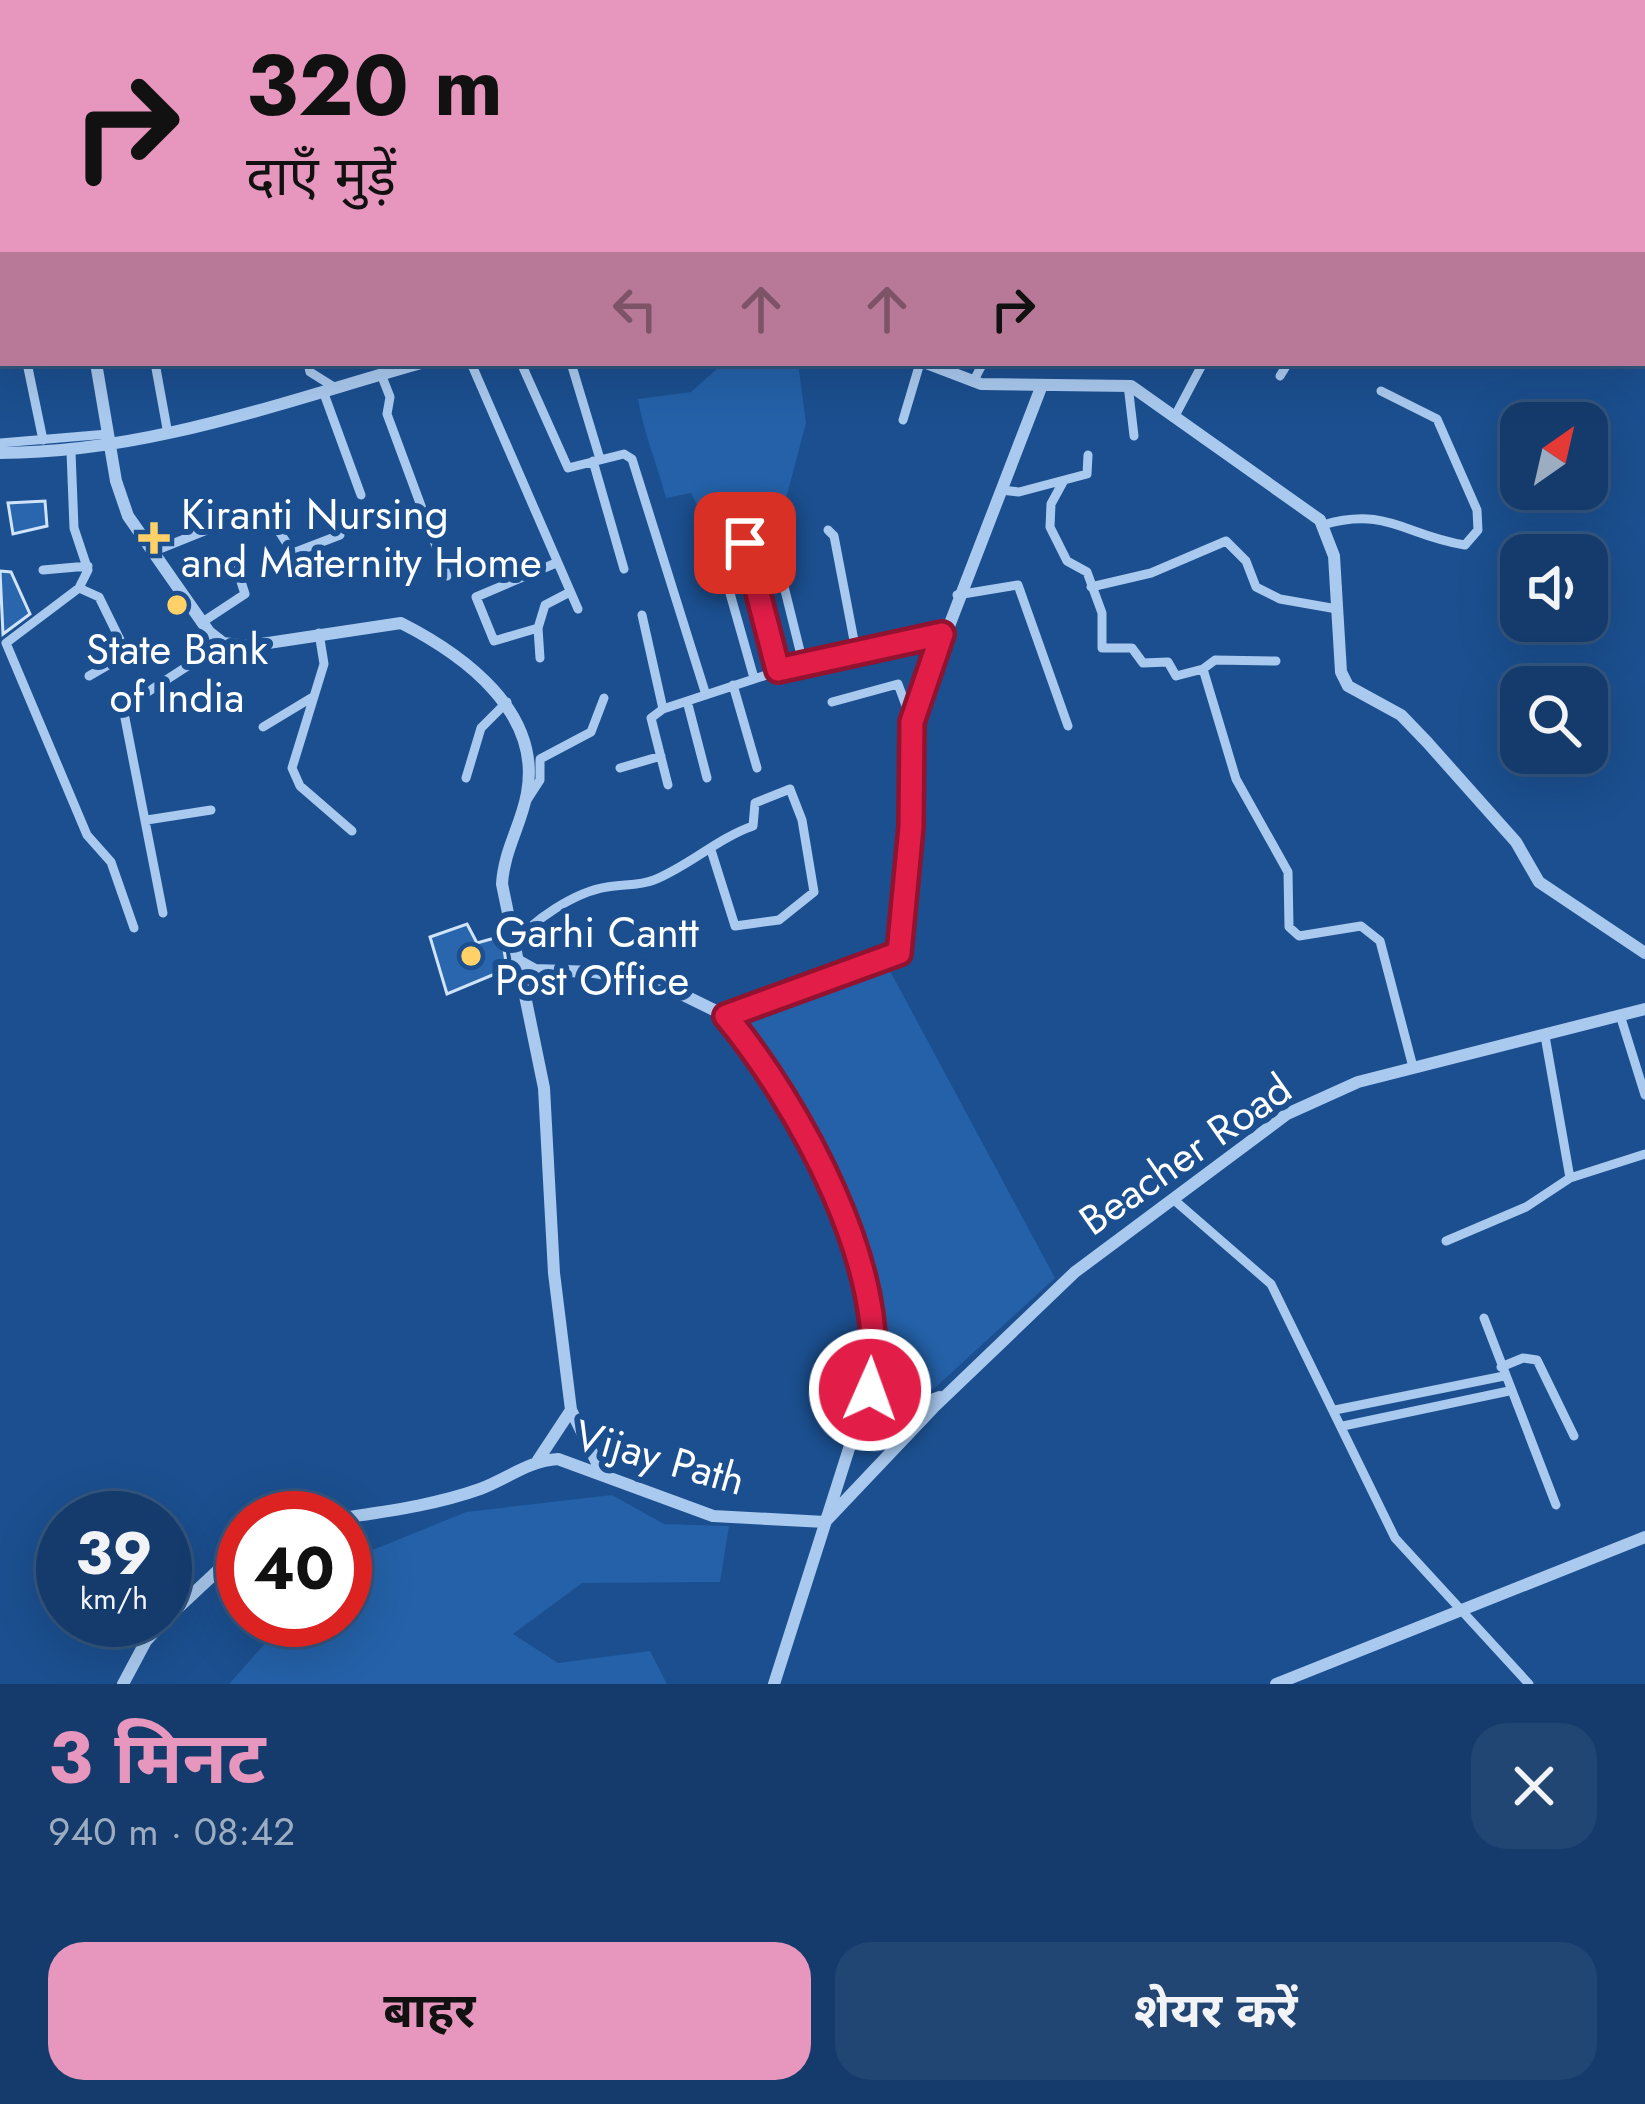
<!DOCTYPE html>
<html lang="hi">
<head>
<meta charset="utf-8">
<style>
	body { margin:0; font-family:Jost,"Noto Sans Devanagari",sans-serif; background:#214673; color:#f1f3f6; height:100vh; display:flex; flex-direction:column; font-size:45px; white-space:nowrap }
	* { box-sizing:border-box; margin:0 }
	p { font-size:39px; color:#9dadc1 }
	.icon { flex:none; width:66px; height:66px; fill:none; stroke:currentColor; stroke-width:2; stroke-linecap:round; stroke-linejoin:round }
	.map { position:relative; height:1684px; overflow:hidden }
	.sheet { display:flex; flex-direction:column; background:#143b6b; flex:1 }
	.sheet>* { flex:none }
	.top-card { position:absolute; left:0px; top:0px; width:1647px; height:366px; box-shadow:0 12px 48px #0002,0 0 0 3px #33557e; background:#e797bd; color:#111; overflow:hidden }
	.needle { width:78px; rotate:34deg }
	.tools { position:absolute; left:1500px; top:402px; display:grid; gap:24px }
	.tools a { display:grid; place-items:center; width:108px; height:108px; border-radius:24px; background:#143b6b; box-shadow:0 12px 48px #0002,0 0 0 3px #33557e; font-size:60px }
	.speed { position:absolute; left:36px; top:1491px; display:flex; gap:24px; font-size:60px; font-weight:700; text-align:center }
	.speed>* { display:grid; place-content:center; width:156px; height:156px; border-radius:50%; background:#143b6b; box-shadow:0 12px 48px #0002,0 0 0 3px #33557e; line-height:1 }
	.speed small { font-size:30px; font-weight:400 }
	.speed .limit { border:18px solid #d22; background:#fff; color:#111 }
	.pin { position:absolute; display:grid; place-items:center; width:102px; height:102px; color:#fff; margin:-51px; border-radius:24px; box-shadow:0 6px 18px #0006 }
	.me { position:absolute; width:132px; margin:-66px; rotate:2deg; stroke-linejoin:round; filter:drop-shadow(0 0 9px #0008) }
	.turn { display:flex; align-items:center; gap:42px; height:252px; padding:0 48px; font-size:54px }
	.turn .icon { width:156px; height:156px; stroke-width:2.5 }
	.turn b { display:block; font-size:84px; line-height:102px }
	.lanes { display:flex; align-items:center; height:114px; padding:0 48px; background:#0003; justify-content:center; gap:60px; direction:ltr }
	.lanes .off { opacity:.35 }
	.round { display:grid; place-items:center; flex:none; width:126px; height:126px; border-radius:36px; background:#214673 }
	.headline { display:flex; align-items:center; justify-content:space-between; height:204px; padding:0 48px }
	h1 { font-size:72px; font-weight:700; line-height:90px; color:#e797bd }
	.action { display:flex; gap:24px; margin-top:auto; padding:24px 48px }
	.action a { flex:1; height:138px; border-radius:36px; background:#e797bd; color:#111; font-size:48px; font-weight:700; line-height:138px; text-align:center }
	.action a+a { background:#214673; color:#f1f3f6 }
	.map>svg:first-child { display:block }
	.green { fill:#2461a8 }
	.lines { fill:none; stroke-linecap:round; stroke-linejoin:round }
	.river { stroke:#123a6d; stroke-width:15 }
	.building { fill:#2a66ad; stroke:#cfe3fa; stroke-width:3 }
	.minor { stroke:#a9c9ee; stroke-width:9 }
	.tertiary { stroke:#a9c9ee; stroke-width:12 }
	.route-casing { stroke:#92132f; stroke-width:30 }
	.route { stroke:#e11d48; stroke-width:21 }
	.poi-dot { fill:#ffd166; stroke:#1b4f8f; stroke-width:4.5 }
	.labels { text-anchor:middle; stroke-width:12; stroke-linejoin:round; paint-order:stroke }
	.poi-label { font-size:42px; fill:#fff; stroke:#1b4f8f; text-anchor:start }
	.street-label { font-size:42px; fill:#fff; stroke:#1b4f8f }
</style>
</head>
<body>
<div class="map">
<svg width="1645" height="1684" viewBox="0 0 1645 1684">
	<rect width="100%" height="100%" fill="#1b4f8f"/>
	<path class="green" d="M748,363H798L806,423L784,506L787,532L718,546L691,493L666,498C657,463 644,435 638,399L691,392L719,367Z
		M889,969L1055,1278L926,1396L889,1345L844,1181L745,1018Z
		M612,1495L664,1524L729,1526L720,1582L582,1583L513,1634L558,1663L650,1651L667,1684H229L286,1620H345L348,1560L466,1512Z"/>
	<g class="lines">
		<path class="river" d="M1261,0L1262,3
			M1644,99H1645"/>
	</g>
	<path class="building" d="M45,501L47,526L13,534L8,503Z
		M0,571L11,572L30,614L3,634Z
		M467,924L477,943L502,936L507,969L447,994L430,937Z"/>
	<g class="lines">
		<path class="minor" d="M738,0V3
			M988,0L990,3
			M1114,0V3
			M803,3V0
			M996,3L1004,0
			M0,244L3,243
			M0,297L3,303
			M27,363L43,440
			M155,363L168,434
			M308,363L310,372L334,387
			M471,363L578,609
			M521,363L568,468L624,454L632,459L706,695
			M571,363L600,459
			M381,374L390,397L387,414L447,576
			M1280,376L1288,363
			M973,382L983,363
			M1128,385L1134,436
			M323,391L361,495
			M1176,414L1203,363
			M903,420L920,363
			M0,443L108,434
			M71,452L74,528L88,570L79,588L6,643L87,835L111,862L134,928
			M593,461L624,569
			M1063,482L1051,504L1050,527L1067,561L1087,572L1102,613V648H1132L1143,663L1168,662L1176,676L1203,669L1236,779L1288,872L1289,927L1299,936L1361,926L1380,941L1413,1067
			M1001,490L1019,492L1087,474L1088,455
			M1323,525C1387,506 1406,536 1465,545L1478,530L1477,510L1437,419L1381,391
			M828,530L834,536L856,651
			M772,538L803,663
			M745,543L778,670
			M718,551L754,678
			M152,552L257,510L268,514L293,553L340,535
			M556,563L476,597L494,641L538,628L545,605L570,592
			M43,570L88,566
			M1091,587L1151,573L1226,541L1246,561L1256,587L1280,599L1337,609
			M79,588L99,597L127,654L89,676
			M957,595L1018,585L1068,726
			M642,615L663,709L803,663L942,634
			M201,623L245,594L236,566
			M538,628L540,658
			M319,633L324,664L292,768L300,786L352,831
			M1203,669L1215,660L1276,661
			M733,685L757,768
			M687,701L707,778
			M832,702L898,684L912,722
			M663,709L651,718L668,785
			M263,727L311,698
			M620,768L661,756
			M466,778L481,728L507,702
			M527,800L540,780V759L591,732L604,698
			M147,820L211,810
			M163,913L123,708L223,643
			M513,946C532,920 575,892 607,887C623,884 639,886 654,880C689,866 718,838 753,826L755,803L790,789L802,820L814,892L779,920L735,926L711,850
			M1620,1015L1645,1095
			M1545,1036L1570,1178
			M1173,1199L1271,1284L1395,1538L1529,1684
			M1446,1241L1526,1207L1570,1178L1645,1154
			M1484,1318L1556,1505
			M1501,1367L1523,1358L1537,1360L1574,1436
			M1335,1410L1504,1376
			M1343,1426L1509,1391"/>
		<path class="tertiary" d="M438,0V3
			M96,363L116,481L128,516L209,632L223,643L248,646L401,623C464,655 542,712 527,793C521,826 504,850 502,884L544,1088L554,1273L571,1410L538,1460
			M926,363L981,384L1131,386L1320,520L1334,556L1341,672L1348,686L1401,715L1427,742L1516,842L1539,882L1645,953
			M0,453C146,453 282,402 421,363
			M517,960L535,970L595,972L661,984L726,1016L787,1105L831,1183L858,1269L875,1367L774,1684
			M726,1016L899,953L911,827L912,722L1042,385
			M876,1369L892,1395L926,1402L940,1397
			M571,1410L602,1473
			M342,1518C388,1511 435,1505 480,1489C507,1479 528,1461 558,1459L713,1516L825,1522
			M825,1522L933,1408L1075,1272L1287,1114L1358,1082L1645,1009
			M165,1620L243,1547
			M123,1684L146,1641L165,1620
			M1276,1684L1645,1537"/>
	</g>
	<g class="lines">
		<g class="route-casing">
			<path id="route" d="M745,543L778,670L942,634L912,722L911,827L899,953L726,1016C798,1103 893,1273 870,1390"/>
		</g>
		<use href="#route" class="route"/>
	</g>
	<g class="poi-dot">
		<path d="M148 520h12v12h12v12h-12v12h-12v-12h-12v-12h12z"/>
		<circle cx="177" cy="605" r="12"/>
		<circle cx="471" cy="956" r="12"/>
	</g>
	<g class="labels">
		<g class="poi-label">
			<text x="181" y="529">Kiranti Nursing<tspan x="181" dy="48">and Maternity Home</tspan></text>
			<text x="177" y="664" text-anchor="middle">State Bank<tspan x="177" dy="48">of India</tspan></text>
			<text x="495" y="947">Garhi Cantt<tspan x="495" dy="48">Post Office</tspan></text>
		</g>
		<g class="street-label">
			<text transform="translate(1185 1154) rotate(-35)" y="15">Beacher Road</text>
			<text transform="translate(660 1457) rotate(16)" y="15">Vijay Path</text>
		</g>
	</g>
</svg>
<div class="tools">
<a><svg class="needle" viewBox="-14 -14 28 28"><path d="M0-13l5 13h-10z" fill="#e53935"/><path d="M0 13l5-13h-10z" fill="#9dadc1"/></svg></a>
<a><svg class="icon" aria-label="sound" viewBox="0 0 24 24"><path d="M4 9h4l5-4v14l-5-4H4zM17 9q2 3 0 6"/></svg></a>
<a><svg class="icon" aria-label="search" viewBox="0 0 24 24"><circle cx="10" cy="10" r="6"/><path d="M15 15l6 6"/></svg></a>
</div>
<div class="speed"><div>39<small>km/h</small></div><div class="limit">40</div></div>
<div class="pin" style="left:745px;top:543px;background:#d93025"><svg class="icon" aria-label="arrive" viewBox="0 0 24 24"><path d="M6 21V4h12l-3 4 3 4H6"/></svg></div>
<svg class="me" style="left:870px;top:1390px" viewBox="-20 -20 40 40"><circle r="17" fill="#e11d48" stroke="#fff" stroke-width="3"/><path d="M0-11L8 9 0 5-8 9z" fill="#fff"/></svg>
<div class="top-card">
<div class="turn"><svg class="icon" aria-label="right" viewBox="0 0 24 24"><path d="M7 20v-9h11M14 6l5 5-5 5"/></svg><div><b>320 m</b>दाएँ मुड़ें</div></div>
<div class="lanes"><svg class="icon off" aria-label="left" viewBox="0 0 24 24"><path d="M17 20v-9H6M10 6l-5 5 5 5"/></svg><svg class="icon off" aria-label="ahead" viewBox="0 0 24 24"><path d="M12 20V5M6 11l6-6 6 6"/></svg><svg class="icon off" aria-label="ahead" viewBox="0 0 24 24"><path d="M12 20V5M6 11l6-6 6 6"/></svg><svg class="icon" aria-label="right" viewBox="0 0 24 24"><path d="M7 20v-9h11M14 6l5 5-5 5"/></svg></div>
</div>
</div>
<section class="sheet">
<div class="headline"><div><h1>3 मिनट</h1><p>940 m · 08:42</p></div><a class="round"><svg class="icon" aria-label="close" viewBox="0 0 24 24"><path d="M6 6l12 12M18 6L6 18"/></svg></a></div>
<div class="action"><a>बाहर</a><a>शेयर करें</a></div>
</section>
</body>
</html>
